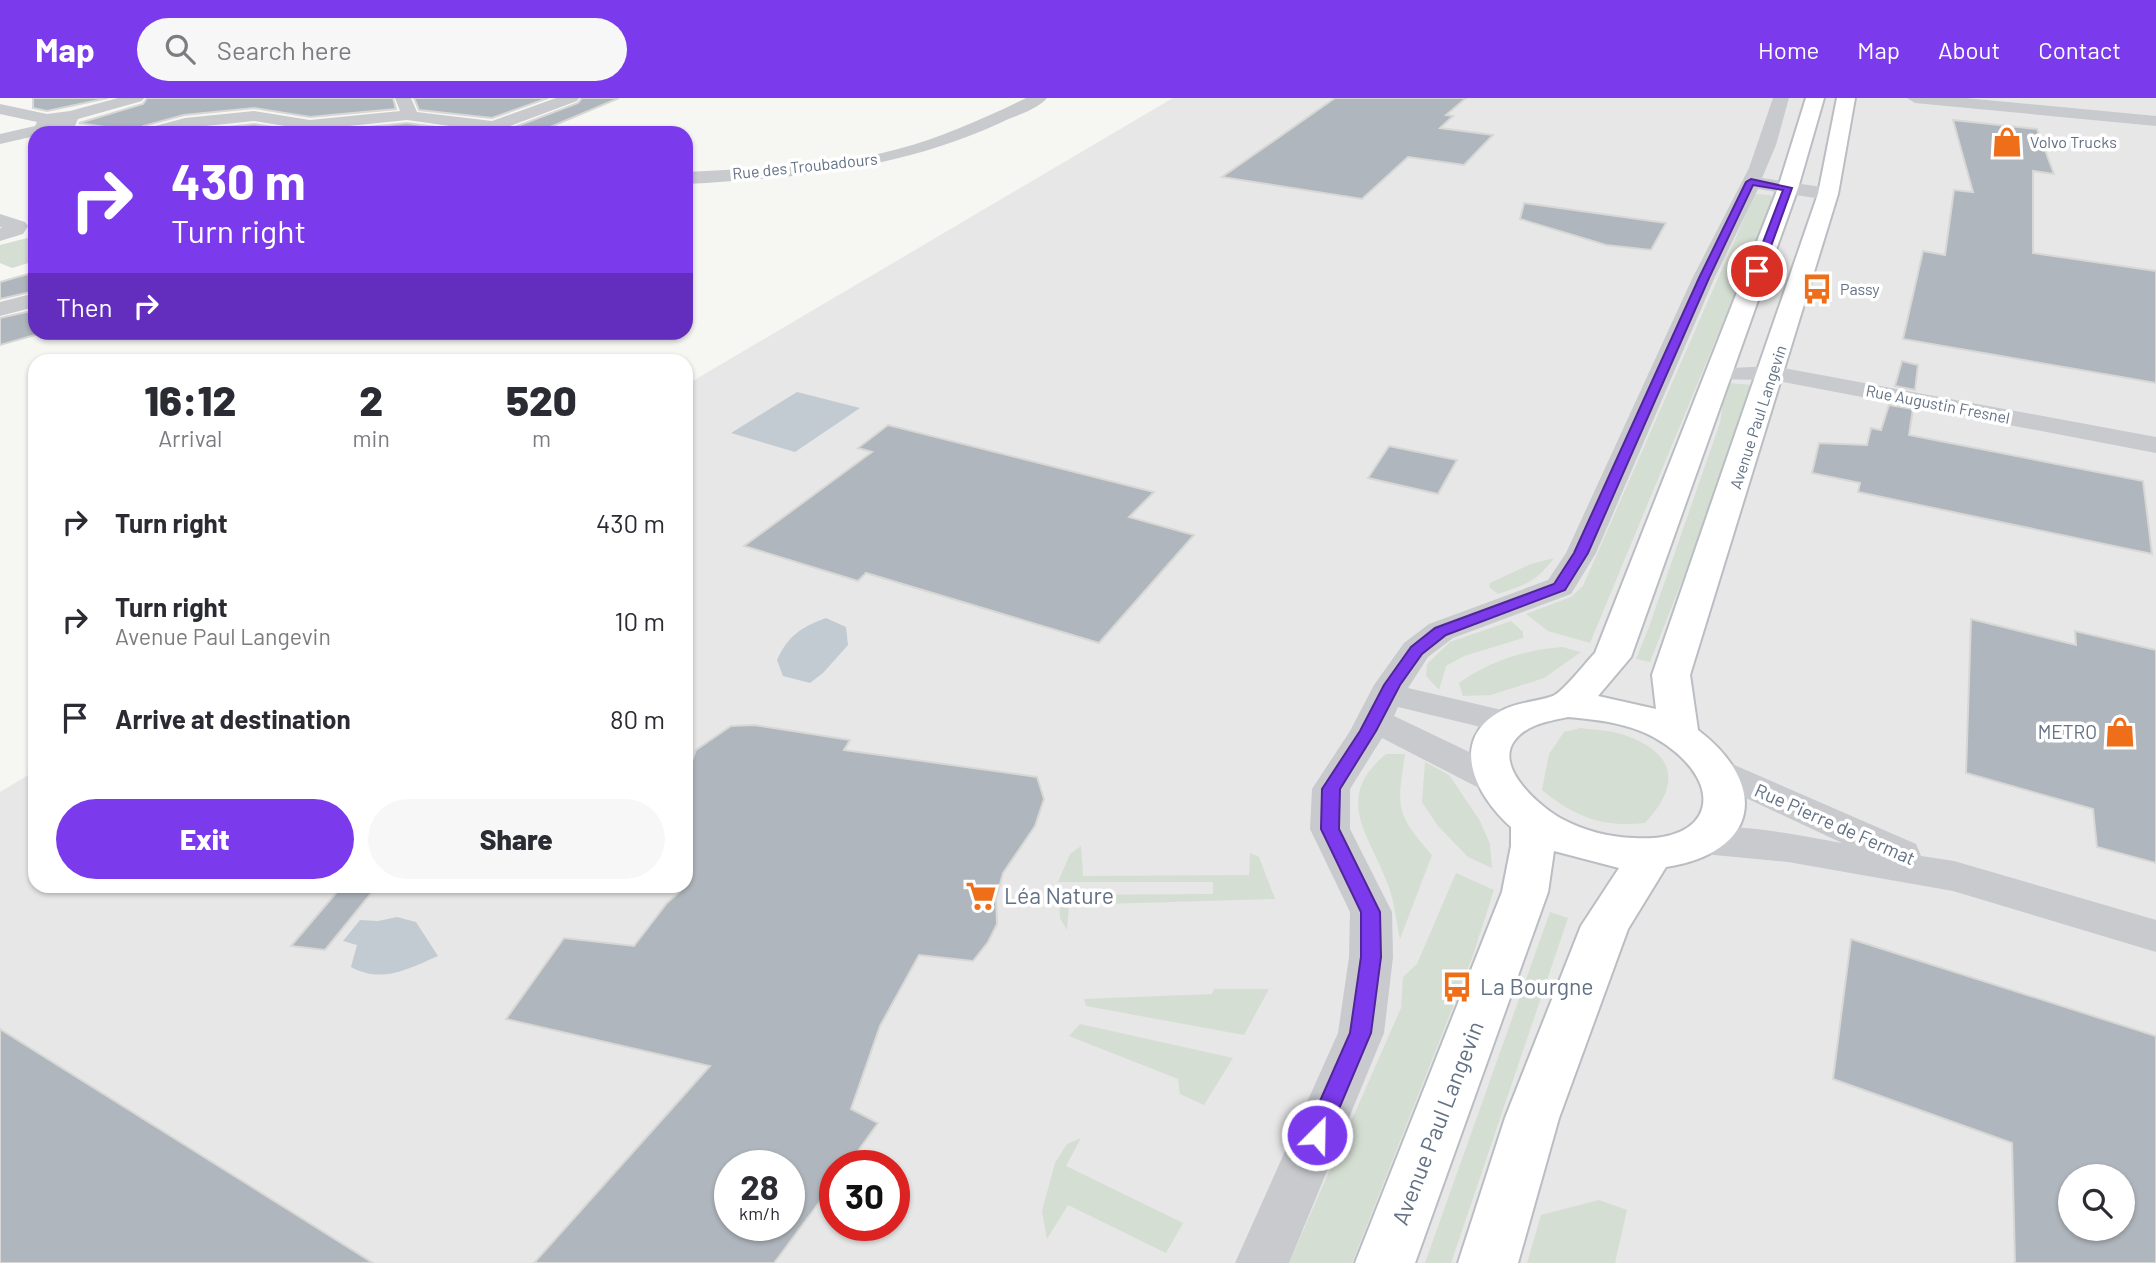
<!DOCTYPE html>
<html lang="en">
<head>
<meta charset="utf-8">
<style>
	body { margin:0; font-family:Barlow,sans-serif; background:#f7f7f7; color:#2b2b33; height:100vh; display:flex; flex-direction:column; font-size:26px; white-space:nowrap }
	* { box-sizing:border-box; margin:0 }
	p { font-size:23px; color:#7c7c81 }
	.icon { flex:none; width:38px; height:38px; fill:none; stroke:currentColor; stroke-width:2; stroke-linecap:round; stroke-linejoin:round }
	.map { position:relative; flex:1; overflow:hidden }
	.sheet { position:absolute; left:28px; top:256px; width:665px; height:539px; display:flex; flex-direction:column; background:#fff; border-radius:21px; box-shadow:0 2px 5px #0004 }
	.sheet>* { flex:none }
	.banner { position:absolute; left:28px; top:28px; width:665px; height:214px; border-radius:21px; box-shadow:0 2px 5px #0004; background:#7c3aed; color:#fff; overflow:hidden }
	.controls { position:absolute; left:2058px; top:1066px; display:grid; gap:14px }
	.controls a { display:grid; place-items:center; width:77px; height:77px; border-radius:50%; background:#fff; box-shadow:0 2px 5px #0004; font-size:35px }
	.speed { position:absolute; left:714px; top:1052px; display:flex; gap:14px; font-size:35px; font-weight:700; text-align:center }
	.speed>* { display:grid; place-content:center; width:91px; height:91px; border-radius:50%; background:#fff; box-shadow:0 2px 5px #0004; line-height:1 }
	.speed small { font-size:18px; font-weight:400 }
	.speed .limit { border:10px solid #d22; background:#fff; color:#111 }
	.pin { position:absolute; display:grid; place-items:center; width:60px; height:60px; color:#fff; margin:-30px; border:4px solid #fff; border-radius:50%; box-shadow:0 2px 7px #0007 }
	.me { position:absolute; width:77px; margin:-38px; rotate:23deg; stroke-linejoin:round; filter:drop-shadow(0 0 5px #0008) }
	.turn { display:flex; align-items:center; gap:24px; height:147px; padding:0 28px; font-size:32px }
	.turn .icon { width:91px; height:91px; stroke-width:2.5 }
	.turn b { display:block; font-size:49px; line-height:60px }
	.then { display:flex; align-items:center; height:66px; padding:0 28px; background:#0003; gap:14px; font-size:26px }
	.eta { display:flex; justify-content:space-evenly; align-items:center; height:119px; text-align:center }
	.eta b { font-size:42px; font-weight:800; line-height:49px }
	.button { display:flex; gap:14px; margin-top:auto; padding:14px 28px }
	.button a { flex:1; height:80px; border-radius:42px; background:#7c3aed; color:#fff; font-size:28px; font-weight:800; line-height:80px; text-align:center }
	.button a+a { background:#f7f7f7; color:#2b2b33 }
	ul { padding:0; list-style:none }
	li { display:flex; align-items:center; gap:21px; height:98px; padding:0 28px }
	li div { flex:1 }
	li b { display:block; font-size:26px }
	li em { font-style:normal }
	header { display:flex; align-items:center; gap:42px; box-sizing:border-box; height:98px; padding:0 35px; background:#7c3aed; color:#fff }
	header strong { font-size:33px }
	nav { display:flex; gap:38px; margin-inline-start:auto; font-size:24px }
	.search { width:490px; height:63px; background:#f7f7f7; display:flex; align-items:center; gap:18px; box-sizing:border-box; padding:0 24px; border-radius:38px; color:#7c7c81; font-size:26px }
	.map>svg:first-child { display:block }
	.built { fill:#e6e7e6; fill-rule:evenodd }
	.green { fill:#d5ded3 }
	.water { fill:#c3cbd2 }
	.building { fill:#b0b6bd; stroke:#d7d8d5; stroke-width:2; fill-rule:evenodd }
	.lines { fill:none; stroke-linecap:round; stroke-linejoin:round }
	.secondary-casing { stroke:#babdc2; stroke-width:4 }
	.street { fill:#c8cace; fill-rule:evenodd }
	.secondary { fill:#fff; fill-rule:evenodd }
	.route { fill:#7c3aed; stroke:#51269a; stroke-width:2 }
	.labels { text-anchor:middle; stroke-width:7; stroke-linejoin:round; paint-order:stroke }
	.far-poi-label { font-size:16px; fill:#637185; stroke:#fff; text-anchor:start }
	.far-street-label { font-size:16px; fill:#637185; stroke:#fff }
	.poi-label { font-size:19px; fill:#637185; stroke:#fff; text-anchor:end }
	.street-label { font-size:19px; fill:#637185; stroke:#fff }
	.near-poi-label { font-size:23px; fill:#637185; stroke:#fff; text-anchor:start }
	.near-street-label { font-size:23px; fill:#637185; stroke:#fff }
</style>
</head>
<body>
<header>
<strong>Map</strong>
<div class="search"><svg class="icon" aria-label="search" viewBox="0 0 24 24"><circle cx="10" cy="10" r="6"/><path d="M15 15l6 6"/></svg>Search here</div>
<nav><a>Home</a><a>Map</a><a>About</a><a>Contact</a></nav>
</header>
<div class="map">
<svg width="2156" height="1165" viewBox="0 0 2156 1165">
	<rect width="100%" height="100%" fill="#f6f6f2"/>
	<path class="built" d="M1173,0H2156V1165H0V694L35,673V788H686V287ZM730,1068H789V1127H730ZM835,1068H894V1127H835ZM2070,1078H2123V1130H2070Z"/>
	<path class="green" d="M1755,96L1770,97L1774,101L1590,545L1548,533L1526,516L1571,499L1583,488Z
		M35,138V163L12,170L0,165V147Z
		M1726,285L1754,287L1720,386L1650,564L1636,561L1649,529L1720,325Z
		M1554,460C1535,485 1526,486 1498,496L1489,489L1490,485L1531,466Z
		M1511,523L1523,534V540L1464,558L1446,568L1439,592L1426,578L1427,566L1450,544Z
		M1562,549L1581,554L1544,580L1491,597L1463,598L1459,585C1489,563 1525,552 1562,549Z
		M1581,630C1594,632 1610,632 1624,637C1675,654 1682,686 1645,725C1603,730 1573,718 1542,692L1549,656L1564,634Z
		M1386,656H1405C1397,710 1395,715 1432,757L1400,841C1396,824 1395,804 1388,787C1370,737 1332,701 1386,656Z
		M1425,664L1449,677L1480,723L1490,746L1492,770L1468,759L1438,728L1422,704Z
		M1081,748L1083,778L1249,777L1250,755L1259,759L1275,801L1069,807L1067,832L1060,820L1059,797L1213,796V784H1058L1070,756Z
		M1456,775L1494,792L1472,860L1352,1165H1289L1401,910L1403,879L1417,866Z
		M1550,814L1568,820L1451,1165H1425Z
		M1214,891H1269L1244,937L1086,908L1084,901L1212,896Z
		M1080,926L1233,960L1204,1007L1180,996L1178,981L1069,938Z
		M1081,1040L1066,1068L1183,1125L1166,1155L1068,1107L1047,1141L1042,1113L1055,1065L1067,1046Z
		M1599,1102L1627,1112L1615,1165H1527L1541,1117Z"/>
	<path class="water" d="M797,294L860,310L795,354L731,335Z
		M826,520L846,529L848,547L823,575L810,585L783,578L777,562C788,538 801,529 826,520Z
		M397,819L416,824L438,858C408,871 382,886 351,869L357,847L343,843L360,822L378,823Z"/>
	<path class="building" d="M33,0H108L47,13L33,10Z
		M147,0H393L396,11L310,19L254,10L184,17L143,28L140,35H119V31L79,25L143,6Z
		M414,0H548L492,20L419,12Z
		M582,0H619L536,35H499L578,5Z
		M1335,0H1466L1446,17L1453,18L1440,30L1493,37L1464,67L1408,59L1362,101L1222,79Z
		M1953,22L2037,31L2054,76L2033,73V155L2156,173V285L1903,241L1923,153L1945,157L1954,92L1973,94Z
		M407,25L465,33L464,35H178L254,26L310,35Z
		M1524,105L1666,125L1651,152L1606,147L1520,121Z
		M35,174V193L0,201V184Z
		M35,212V237L0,247V220Z
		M1902,263L1918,267L1915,292L1895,288Z
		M1889,307L1913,311L1909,337L2143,383L2152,456L1858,394L1860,385L1812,375L1819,345L1867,347L1871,330L1881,332Z
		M888,327L1154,394L1129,419L1194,437L1099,545L866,475L858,483L744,448L872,354L858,350Z
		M1389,348L1457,362L1438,396L1368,380Z
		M1971,521L2076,547L2075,533L2156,552V765L2097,749L2093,711L1966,675Z
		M754,627L850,642L844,652L1037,679L1044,701L1035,728L1003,775L996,801L997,826L988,844L973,863L919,857L880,928L851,1011L878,1025L847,1068H835V1083L774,1165H534L710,968L506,921L564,840L634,848L667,805L686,788V680L696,652L731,628ZM730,1068H789V1127H730Z
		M342,788H377L325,852L291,848Z
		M1851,841L2156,938V1165H2015L2012,1045L1833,981ZM2070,1078H2123V1130H2070Z
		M0,931L373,1165H0Z"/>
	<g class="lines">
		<g class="secondary-casing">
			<path id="secondary" d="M1806,0H1824L1798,90L1631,559L1598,598L1656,611L1652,577L1818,96L1837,0H1855L1838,96L1690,577L1698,632C1770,687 1759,755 1666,769L1628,831L1559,1020L1518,1165H1458L1505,1020L1581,828L1619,770L1554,753L1548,794L1415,1165H1355L1502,794L1511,748V729C1476,698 1447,642 1501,613C1517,604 1536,604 1553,598C1564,593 1585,565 1595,555L1778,90ZM1568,619C1602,622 1636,626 1665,646C1727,689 1712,745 1634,740C1608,739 1585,733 1562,721C1541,710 1493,669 1515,642C1527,626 1550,623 1568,619Z"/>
		</g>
		<path class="street" d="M118,0H144L142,3L78,21L73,32L35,35V38L0,46V36L35,28L37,24L0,16V6L47,16L70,13Z
			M395,0H411L417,14L492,23L556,0H579L577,3L491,35H467L471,31L407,22L310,32L254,23L186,30L168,35H142L144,31L185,20L254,13L310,22L400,13Z
			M1026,0H1047C1037,12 1014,18 1000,25C894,73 800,79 686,86V74C756,70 829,70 898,51C942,39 985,20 1026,0Z
			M1773,0H1789L1776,47L1762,80L1828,90L1837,96L1828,102L1758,91L1714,181L1596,455L1571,496L1453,540L1428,559L1410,587L1408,590L1523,617L1528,625L1523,633L1510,636L1398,609L1394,618L1509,673L1514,682L1509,691L1495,695L1481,691L1382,640L1350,691V731L1392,814L1393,859L1384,935L1289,1165H1235L1338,935L1349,859L1350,814L1310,731L1312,691L1350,633L1374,587L1404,545L1429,526L1548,482L1566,455L1692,181L1749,70Z
			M1907,0H1965L2156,18V28L1915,5Z
			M0,116L25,124L28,128L23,136L0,143V130H3L0,129Z
			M35,195V209L0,218V204Z
			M1773,268L2156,339V355L1773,282L1710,281L1707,276L1710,271Z
			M1716,659L1916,746L1921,758L1954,763L2156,822V854L1953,793L1788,764L1704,756L1690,752L1684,742L1690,732C1725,722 1804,738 1842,745L1703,680L1697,671L1703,662Z"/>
		<use href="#secondary" class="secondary"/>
	</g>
	<path class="route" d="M1751,81L1792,90L1762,173L1757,176L1752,173L1783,92L1753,87L1709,180L1588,455L1565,492L1446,537L1422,556L1400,587L1376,633L1340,691L1339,731L1380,814L1381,859L1371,935L1325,1044L1317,1047L1309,1044L1305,1037L1350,935L1361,859V814L1321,731L1322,691L1360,633L1384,587L1411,549L1435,530L1554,486L1574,455L1699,180L1746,84Z"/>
	<defs>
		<g id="shop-bare" transform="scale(2.415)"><path d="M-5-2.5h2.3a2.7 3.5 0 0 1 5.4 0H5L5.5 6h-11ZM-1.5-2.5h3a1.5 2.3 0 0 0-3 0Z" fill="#ee6e1a" stroke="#fff" stroke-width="2.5" paint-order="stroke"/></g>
		<g id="bus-bare" transform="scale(2.415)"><path d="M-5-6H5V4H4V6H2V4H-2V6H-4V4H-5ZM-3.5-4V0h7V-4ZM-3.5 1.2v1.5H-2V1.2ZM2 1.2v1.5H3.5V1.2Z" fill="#ee6e1a" stroke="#fff" stroke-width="2.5" paint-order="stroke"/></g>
		<g id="supermarket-bare" transform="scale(2.415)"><path d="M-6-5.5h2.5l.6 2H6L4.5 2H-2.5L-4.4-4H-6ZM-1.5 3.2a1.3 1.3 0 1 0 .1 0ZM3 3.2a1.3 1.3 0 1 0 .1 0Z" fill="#ee6e1a" stroke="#fff" stroke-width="2.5" paint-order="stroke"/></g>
	</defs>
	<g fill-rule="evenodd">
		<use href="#shop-bare" x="2007" y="44"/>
		<use href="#bus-bare" x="1817" y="191"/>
		<use href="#shop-bare" x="2120" y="634"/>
		<use href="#supermarket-bare" x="981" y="798"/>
		<use href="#bus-bare" x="1457" y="889"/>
	</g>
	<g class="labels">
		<g class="far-poi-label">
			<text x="2030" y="50">Volvo Trucks</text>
			<text x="1840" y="197">Passy</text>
		</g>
		<g class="far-street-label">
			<text transform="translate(805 68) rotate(-6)" y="6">Rue des Troubadours</text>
			<text transform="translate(1938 306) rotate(11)" y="6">Rue Augustin Fresnel</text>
			<text transform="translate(1758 319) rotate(-72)" y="6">Avenue Paul Langevin</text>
		</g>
		<g class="poi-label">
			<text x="2097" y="641">METRO</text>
		</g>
		<g class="street-label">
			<text transform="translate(1835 726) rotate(24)" y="7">Rue Pierre de Fermat</text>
		</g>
		<g class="near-poi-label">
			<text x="1004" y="806">Léa Nature</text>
			<text x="1480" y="897">La Bourgne</text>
		</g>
		<g class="near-street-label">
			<text transform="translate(1438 1025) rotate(-69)" y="8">Avenue Paul Langevin</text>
		</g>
	</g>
</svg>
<div class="controls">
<a><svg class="icon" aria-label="search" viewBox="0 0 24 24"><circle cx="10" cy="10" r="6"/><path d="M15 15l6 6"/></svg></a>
</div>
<div class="speed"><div>28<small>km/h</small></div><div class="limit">30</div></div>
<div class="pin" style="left:1757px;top:173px;background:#d93025"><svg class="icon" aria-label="arrive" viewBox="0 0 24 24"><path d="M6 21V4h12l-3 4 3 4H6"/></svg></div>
<svg class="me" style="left:1317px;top:1037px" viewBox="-20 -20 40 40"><circle r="17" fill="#7c3aed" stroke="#fff" stroke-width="3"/><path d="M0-11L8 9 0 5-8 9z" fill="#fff"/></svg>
<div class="banner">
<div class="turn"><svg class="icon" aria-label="right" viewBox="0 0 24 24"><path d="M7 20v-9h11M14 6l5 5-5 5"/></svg><div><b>430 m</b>Turn right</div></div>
<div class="then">Then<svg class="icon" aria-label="right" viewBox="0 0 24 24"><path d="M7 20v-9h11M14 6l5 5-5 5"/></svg></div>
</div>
<section class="sheet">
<div class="eta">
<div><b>16:12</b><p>Arrival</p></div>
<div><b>2</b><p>min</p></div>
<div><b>520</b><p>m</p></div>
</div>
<ul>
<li><svg class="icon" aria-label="right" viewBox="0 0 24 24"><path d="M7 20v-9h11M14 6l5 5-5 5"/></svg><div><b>Turn right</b></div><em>430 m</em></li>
<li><svg class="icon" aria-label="right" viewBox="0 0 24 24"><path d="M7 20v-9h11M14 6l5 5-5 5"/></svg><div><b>Turn right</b><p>Avenue Paul Langevin</p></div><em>10 m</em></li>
<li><svg class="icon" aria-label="arrive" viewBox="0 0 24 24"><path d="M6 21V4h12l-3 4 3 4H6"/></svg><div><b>Arrive at destination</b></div><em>80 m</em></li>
</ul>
<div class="button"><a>Exit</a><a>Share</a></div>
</section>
</div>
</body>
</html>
